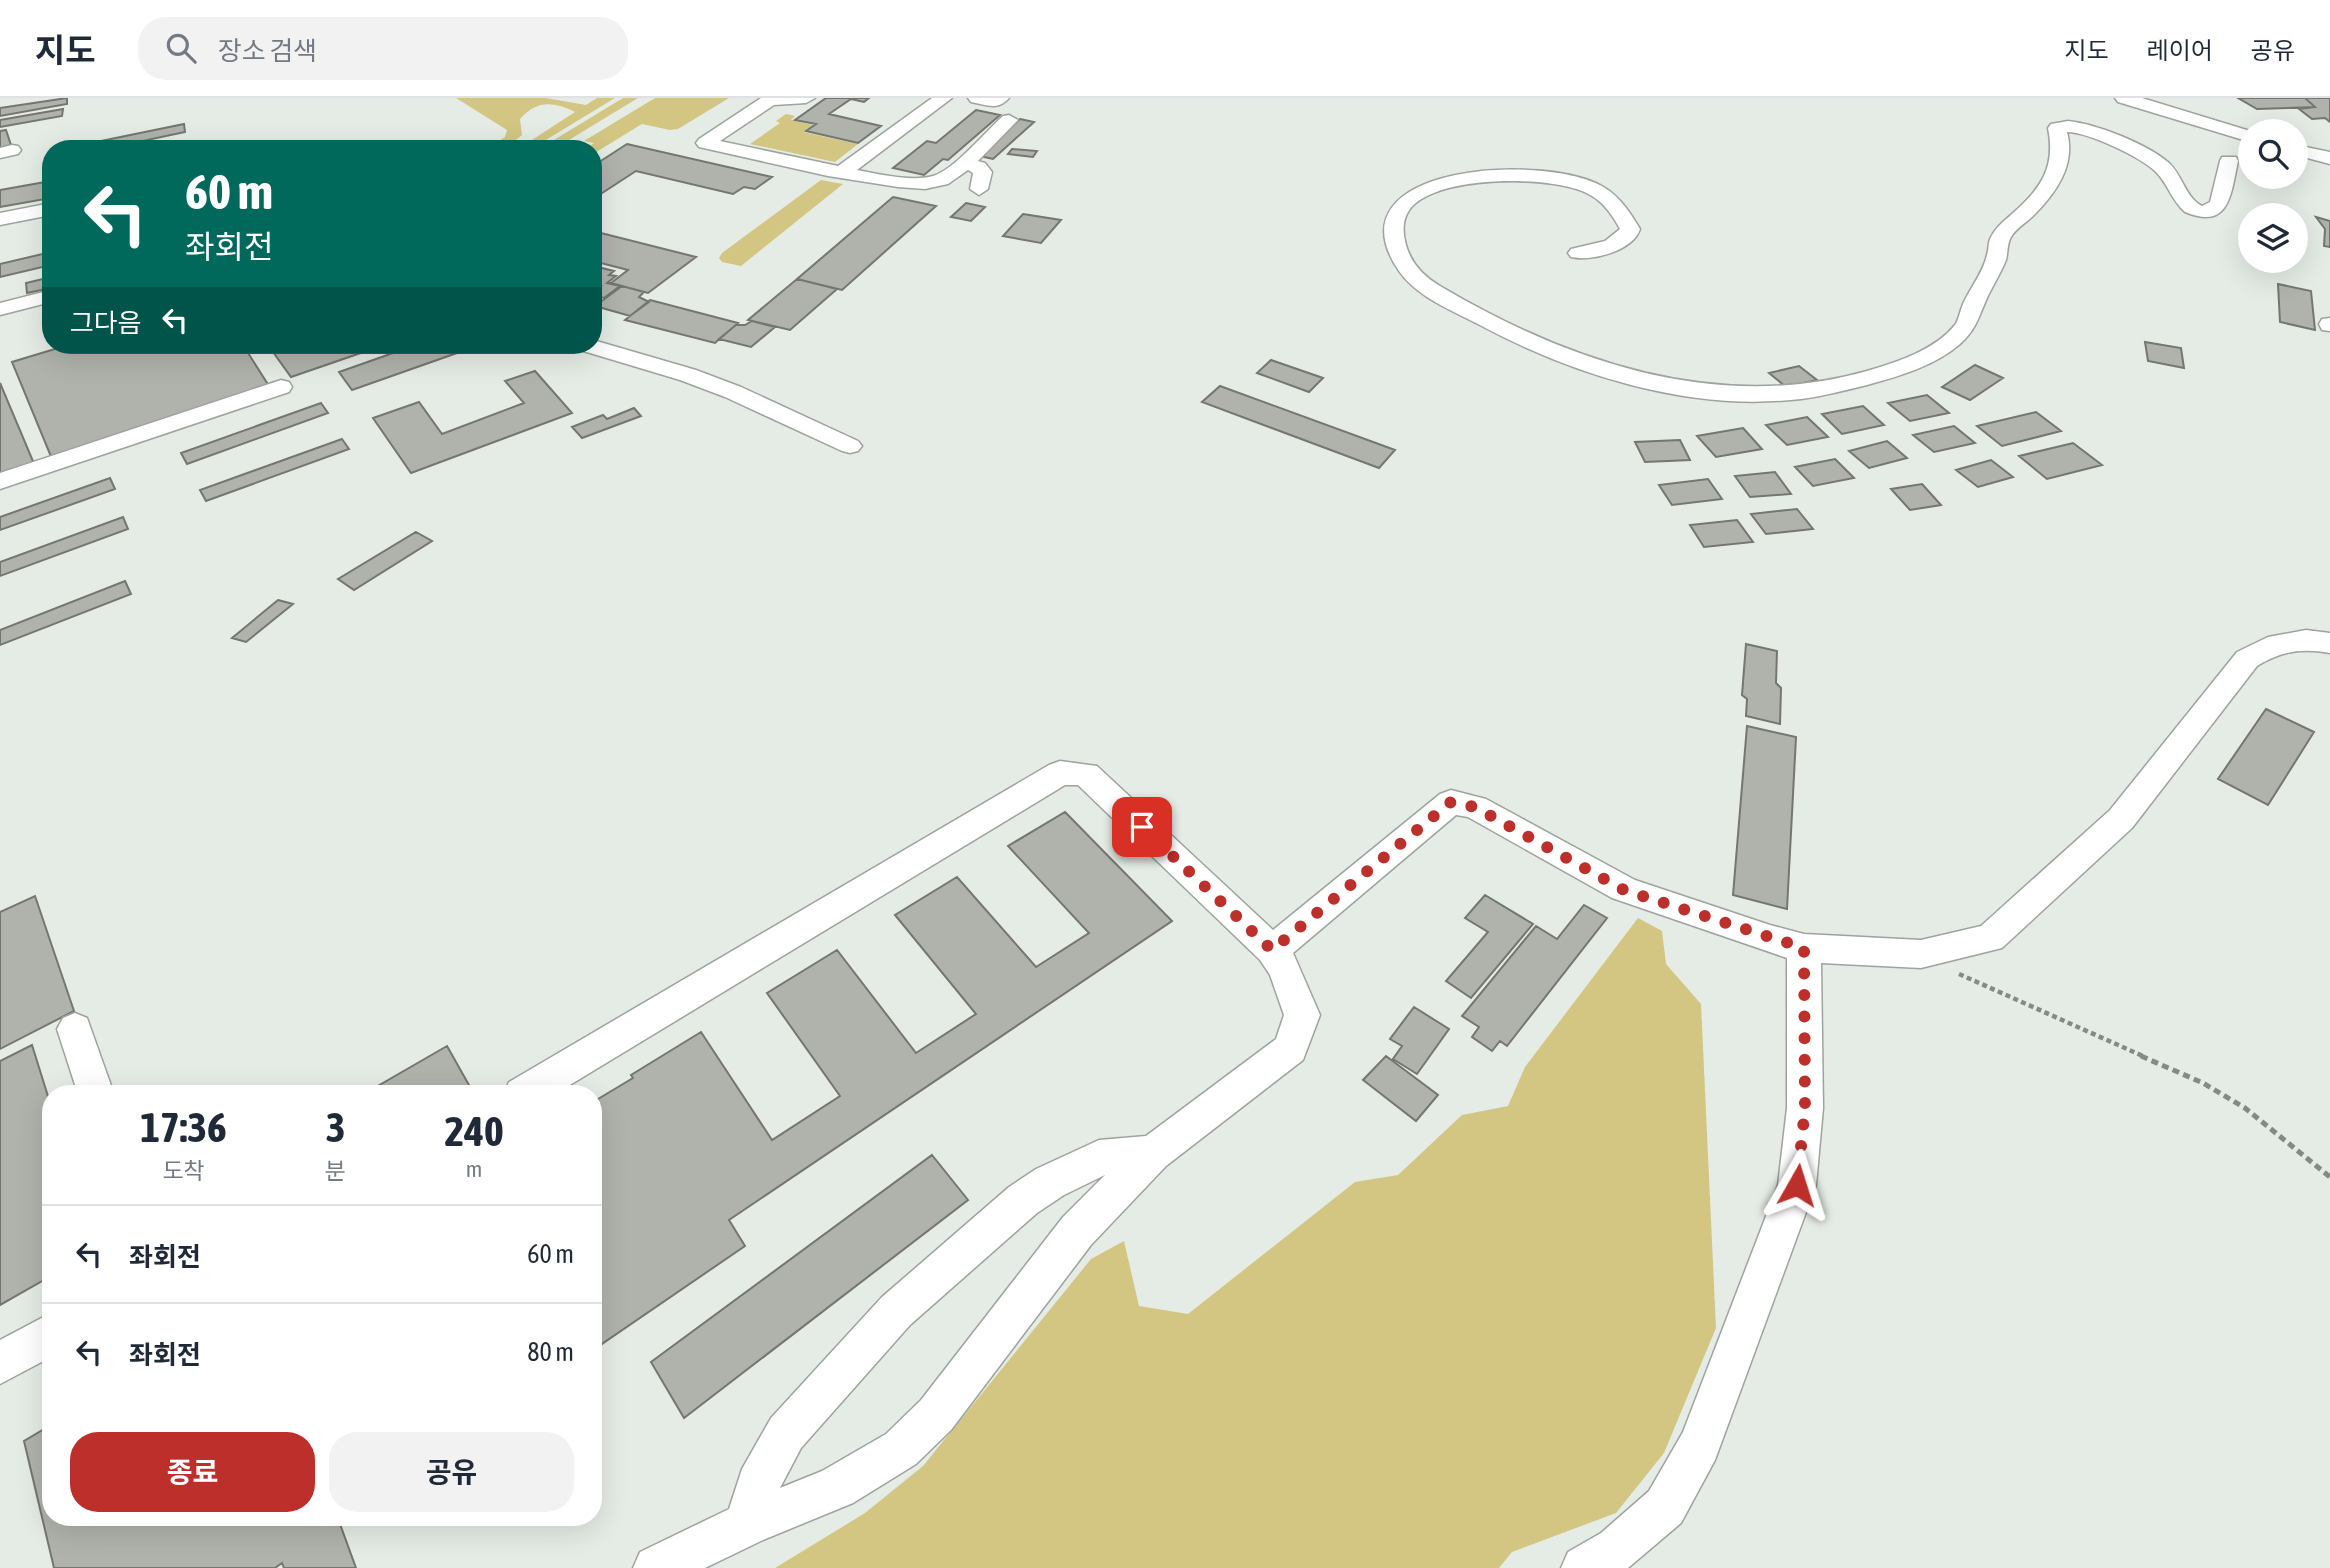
<!DOCTYPE html>
<html lang="ko">
<head>
<meta charset="utf-8">
<style>
	body { margin:0; font-family:"Asap Condensed","Noto Sans KR",sans-serif; background:#f2f2f3; color:#1f2937; height:100vh; display:flex; flex-direction:column; font-size:26px; white-space:nowrap }
	* { box-sizing:border-box; margin:0 }
	p { font-size:23px; color:#747a83 }
	.icon { flex:none; width:38px; height:38px; fill:none; stroke:currentColor; stroke-width:2; stroke-linecap:round; stroke-linejoin:round }
	.map { position:relative; flex:1; overflow:hidden }
	.panel { position:absolute; left:42px; top:987px; width:560px; height:441px; display:flex; flex-direction:column; background:#fff; border-radius:28px; box-shadow:0 7px 28px #0002 }
	.panel>* { flex:none }
	.hud { position:absolute; left:42px; top:42px; width:560px; height:214px; border-radius:28px; box-shadow:0 7px 28px #0002; background:#00695c; color:#fff; overflow:hidden }
	.tools { position:absolute; left:2238px; top:21px; display:grid; gap:14px }
	.tools a { display:grid; place-items:center; width:70px; height:70px; border-radius:50%; background:#fff; box-shadow:0 7px 28px #0002; font-size:35px }
	.pin { position:absolute; display:grid; place-items:center; width:60px; height:60px; color:#fff; margin:-30px; border-radius:14px; box-shadow:0 4px 10px #0006 }
	.me { position:absolute; width:77px; margin:-38px; rotate:6deg; stroke-linejoin:round; filter:drop-shadow(0 0 5px #0008) }
	.turn { display:flex; align-items:center; gap:24px; height:147px; padding:0 28px; font-size:32px }
	.turn .icon { width:91px; height:91px; stroke-width:2.5 }
	.turn b { display:block; font-size:49px; line-height:60px }
	.then { display:flex; align-items:center; height:66px; padding:0 28px; background:#0003; gap:14px; font-size:26px }
	.eta { display:flex; justify-content:space-evenly; align-items:center; height:119px; text-align:center }
	.eta b { font-size:42px; font-weight:700; line-height:49px }
	.cta { display:flex; gap:14px; margin-top:auto; padding:14px 28px }
	.cta a { flex:1; height:80px; border-radius:28px; background:#bd2f2a; color:#fff; font-size:28px; font-weight:700; line-height:80px; text-align:center }
	.cta a+a { background:#f2f2f3; color:#1f2937 }
	ul { padding:0; list-style:none }
	li { display:flex; align-items:center; gap:21px; height:98px; padding:0 28px; border-top:2px solid #e0e1e3 }
	li div { flex:1 }
	li b { display:block; font-size:26px }
	li em { font-style:normal }
	header { display:flex; align-items:center; gap:42px; box-sizing:border-box; height:98px; padding:0 35px; background:#fff; border-bottom:2px solid #e0e1e3 }
	header strong { font-size:33px }
	nav { display:flex; gap:38px; margin-inline-start:auto; font-size:24px }
	.search { width:490px; height:63px; background:#f2f2f3; display:flex; align-items:center; gap:18px; box-sizing:border-box; padding:0 24px; border-radius:28px; color:#747a83; font-size:26px }
	.map>svg:first-child { display:block }
	.green { fill:#d3c682 }
	.building { fill:#b0b3ab; stroke:#74766f; stroke-width:2 }
	.lines { fill:none; stroke-linecap:round; stroke-linejoin:round }
	.minor-casing { stroke:#9da39d; stroke-width:3 }
	.path-far1 { stroke:#858a85; stroke-width:4.5; stroke-dasharray:5 3.5; stroke-linecap:butt }
	.path { stroke:#858a85; stroke-width:5; stroke-dasharray:7 4.5; stroke-linecap:butt }
	.minor { fill:#fff; fill-rule:evenodd }
	.route { stroke:#bd2f2a; stroke-width:12; stroke-dasharray:0 21.6 }
</style>
</head>
<body>
<header>
<strong>지도</strong>
<div class="search"><svg class="icon" aria-label="search" viewBox="0 0 24 24"><circle cx="10" cy="10" r="6"/><path d="M15 15l6 6"/></svg>장소 검색</div>
<nav><a>지도</a><a>레이어</a><a>공유</a></nav>
</header>
<div class="map">
<svg width="2330" height="1470" viewBox="0 0 2330 1470">
	<rect width="100%" height="100%" fill="#e5ece5"/>
	<path class="green" d="M456,0H546L586,7L597,0H615L531,51H518L575,14C554,3 536,2 520,21L522,37L505,51H486L505,39L507,32Z
		M623,0H638L554,51H539Z
		M655,0H729L678,31L670,32L642,26L593,56V51H585L594,45L584,43Z
		M786,16L795,18L791,22L813,27L803,34L858,46L835,64L750,46L780,25L776,23Z
		M821,82L843,86L741,168L722,164L719,160L722,155Z
		M1638,820L1662,833L1666,866L1701,906L1716,1230L1664,1355L1616,1415L1512,1454L1499,1470H775L865,1415L923,1368L1091,1161L1124,1143L1139,1208L1188,1216L1355,1084L1398,1077L1462,1017L1508,1008L1525,969Z"/>
	<path class="building" d="M67,0V6L0,18V10Z
		M826,0H869L864,4L851,1L829,16L881,28L858,45L806,33L816,26L795,22Z
		M2238,0H2305L2315,9L2257,11Z
		M2305,0H2330V24L2325,20L2312,21L2299,11L2315,9Z
		M63,11L62,18L0,29V22Z
		M976,12L1000,17L948,62L943,61L924,77L893,70L927,43L936,45Z
		M1020,21L1034,24L993,61L979,58Z
		M184,26L185,34L105,51H62Z
		M6,32L11,47L0,50V33Z
		M627,46L772,79L755,91L744,89L733,96L636,73L593,101V68Z
		M1012,51L1037,53L1033,59L1008,56Z
		M51,83V100L0,109V92Z
		M893,99L936,108L842,192L797,181Z
		M966,105L985,109L971,123L951,119Z
		M1023,116L1061,122L1041,145L1003,138Z
		M2316,119L2330,123V149L2324,148L2325,131Z
		M593,133L696,159L648,195L611,185L628,172L593,163Z
		M51,154V167L0,179V166Z
		M602,170L614,173L609,177L616,178L607,185L620,188L604,200L593,197V193L601,188L593,186V172Z
		M51,179V190L27,195L26,185Z
		M797,181L837,191L790,232L748,222Z
		M2278,186L2311,193L2315,232L2280,224Z
		M622,188L644,194L639,199L649,204L630,218L595,208Z
		M650,202L738,225L715,245L625,222Z
		M752,223L775,229L751,249L719,241L736,227H745Z
		M2145,244L2181,250L2184,270L2148,263Z
		M68,247H243L269,288L52,361L12,264Z
		M268,247H384L291,279Z
		M386,247H450L457,255L352,292L339,274L393,255Z
		M1271,262L1323,280L1309,294L1257,275Z
		M1975,267L2003,280L1970,302L1942,289Z
		M1799,268L1817,282L1786,289L1769,275Z
		M535,273L572,315L411,375L373,320L419,304L442,336L524,305L505,283Z
		M0,285L35,368L0,380Z
		M1220,288L1395,352L1379,370L1202,304Z
		M1927,297L1949,315L1910,323L1888,305Z
		M321,305L328,315L187,366L181,355Z
		M1863,308L1884,327L1842,336L1822,316Z
		M634,310L641,318L582,340L572,329L603,317L607,321Z
		M2036,314L2061,333L2002,348L1977,328Z
		M1807,319L1828,339L1787,347L1766,327Z
		M1954,328L1975,345L1934,354L1913,337Z
		M1743,330L1762,351L1716,359L1697,338Z
		M342,341L349,351L206,403L200,392Z
		M1680,342L1690,362L1645,364L1635,344Z
		M1887,343L1907,360L1869,370L1849,353Z
		M2073,345L2102,367L2047,381L2019,358Z
		M1835,361L1854,380L1813,388L1795,369Z
		M1991,362L2013,379L1978,389L1956,372Z
		M1775,374L1791,396L1750,399L1735,378Z
		M110,380L115,391L0,432V419Z
		M1708,381L1722,401L1672,407L1659,387Z
		M1922,386L1941,407L1910,412L1891,391Z
		M1797,411L1813,431L1766,436L1751,416Z
		M123,419L128,431L0,478V464Z
		M1737,422L1753,444L1704,449L1690,427Z
		M416,434L432,443L354,492L338,481Z
		M125,483L131,496L0,547V532Z
		M278,502L293,506L246,544L232,540Z
		M1746,546L1777,553L1776,585L1781,590L1780,626L1746,618L1747,601L1742,597Z
		M2266,611L2314,634L2268,707L2218,681Z
		M1747,628L1796,639L1787,811L1733,797Z
		M1065,714L1172,823L729,1122L745,1148L593,1252V1004L633,980L631,977L701,934L772,1042L840,998L767,895L837,852L916,955L976,916L895,817L957,779L1036,869L1089,835L1008,748Z
		M1485,797L1533,826L1471,900L1446,883L1488,834L1465,820Z
		M35,798L74,913L0,951V814Z
		M1584,807L1607,820L1507,948L1500,943L1492,953L1472,939L1479,929L1462,918L1536,828L1557,841Z
		M1414,909L1449,931L1417,976L1393,961L1402,948L1390,941Z
		M32,947L51,1008V1178L0,1207V963Z
		M447,948L474,996H364Z
		M1386,958L1438,997L1416,1023L1363,982Z
		M932,1057L968,1102L684,1320L651,1264Z
		M51,1327V1419H349L340,1426L356,1470H284L282,1465L275,1470H54L24,1343Z"/>
	<g class="lines">
		<g class="minor-casing">
			<path id="minor" d="M761,0H815L806,5L774,7L720,43L838,68L932,0H952L857,72C879,76 911,84 933,78C954,72 985,34 1003,18L1009,17L1018,22L978,63L985,65L992,74L988,91L979,97L970,91L973,75L968,72L948,86L925,91L898,89L828,78L699,49L696,45L699,41Z
				M968,0H1009C998,13 986,7 971,4Z
				M2115,0H2142L2250,33V44L2118,4Z
				M2068,23C2097,26 2147,46 2169,65C2183,78 2185,99 2202,108L2210,104L2220,63L2222,59H2236L2238,63C2231,95 2230,133 2185,114C2172,103 2168,86 2156,74C2141,59 2088,34 2067,34C2076,67 2056,95 2033,118C2026,125 2016,130 2011,139C2007,146 2008,154 2006,162C2001,175 1993,187 1987,200C1979,218 1976,232 1960,246C1934,268 1900,278 1867,287C1842,293 1817,300 1791,302C1684,312 1571,276 1478,226C1451,212 1417,199 1399,173C1325,65 1549,54 1605,90C1620,99 1631,116 1640,131C1633,153 1591,164 1571,159L1568,155L1571,151L1605,143L1620,131C1613,118 1604,105 1592,98C1558,76 1430,76 1408,114C1402,124 1403,136 1406,147C1411,165 1423,178 1440,188C1570,265 1718,315 1867,273C1897,264 1935,252 1955,227C1959,221 1960,213 1963,206C1970,190 1983,175 1987,157C1989,151 1988,146 1990,141C1995,130 2004,123 2012,116C2041,91 2056,69 2048,30L2051,26Z
				M12,47L18,48L21,52L18,56L0,60V50Z
				M2296,47L2330,54V66L2296,57Z
				M51,105V117L0,127V115Z
				M51,192V204L0,217V205Z
				M2330,220V233L2322,232L2319,226L2322,221Z
				M593,242L696,272L741,289L858,343L862,348L858,353L850,355L842,353L725,299L680,282L580,252L577,247H593Z
				M281,282L289,284L292,289L289,294L0,391V375Z
				M2306,532L2330,535V555C2301,550 2282,553 2257,568L2132,730L2002,850L1921,870L1821,865L1823,1010L1816,1087L1715,1362L1681,1425L1628,1470H1561L1568,1454L1601,1435L1649,1393L1683,1334L1778,1087L1787,1010V860L1612,800L1468,719L1456,717L1293,855L1320,917L1303,962L1166,1068L1091,1147L951,1332L916,1366L853,1405L763,1442L705,1470H633L640,1454L729,1411L742,1371L771,1320L882,1199L1009,1089L1036,1071L1099,1042L1146,1038L1276,941L1284,917L1270,877L1260,862L1078,687H1065L555,996H504L509,984L1049,667L1060,663L1097,668L1273,832L1440,696L1451,692L1486,701L1635,782L1770,827L1804,836L1921,842L1981,828L2110,712L2237,554L2268,539ZM1105,1077L1063,1119L921,1302L886,1336L822,1373L780,1390L801,1350L910,1227L1037,1115L1064,1097Z
				M75,915L87,920L114,996H78L57,931L63,920Z
				M51,1215V1259L0,1286V1242Z"/>
		</g>
		<path class="path-far1" d="M1959,876L2145,959"/>
		<path class="path" d="M2141,958L2203,985L2245,1010L2330,1079"/>
		<use href="#minor" class="minor"/>
	</g>
	<g class="lines">
		<path class="route" d="M1142,729L1272,852L1451,704L1475,709L1624,792L1804,850L1805,1010L1797,1087"/>
	</g>
</svg>
<div class="tools">
<a><svg class="icon" aria-label="search" viewBox="0 0 24 24"><circle cx="10" cy="10" r="6"/><path d="M15 15l6 6"/></svg></a>
<a><svg class="icon" aria-label="layers" viewBox="0 0 24 24"><path d="M12 4l9 5-9 5-9-5zM3 14l9 5 9-5"/></svg></a>
</div>
<div class="pin" style="left:1142px;top:729px;background:#d93025"><svg class="icon" aria-label="arrive" viewBox="0 0 24 24"><path d="M6 21V4h12l-3 4 3 4H6"/></svg></div>
<svg class="me" style="left:1797px;top:1087px" viewBox="-20 -20 40 40"><path d="M0-17L14 15 0 8-14 15z" fill="#bd2f2a" stroke="#fff" stroke-width="4"/></svg>
<div class="hud">
<div class="turn"><svg class="icon" aria-label="left" viewBox="0 0 24 24"><path d="M17 20v-9H6M10 6l-5 5 5 5"/></svg><div><b>60 m</b>좌회전</div></div>
<div class="then">그다음<svg class="icon" aria-label="left" viewBox="0 0 24 24"><path d="M17 20v-9H6M10 6l-5 5 5 5"/></svg></div>
</div>
<section class="panel">
<div class="eta">
<div><b>17:36</b><p>도착</p></div>
<div><b>3</b><p>분</p></div>
<div><b>240</b><p>m</p></div>
</div>
<ul>
<li><svg class="icon" aria-label="left" viewBox="0 0 24 24"><path d="M17 20v-9H6M10 6l-5 5 5 5"/></svg><div><b>좌회전</b></div><em>60 m</em></li>
<li><svg class="icon" aria-label="left" viewBox="0 0 24 24"><path d="M17 20v-9H6M10 6l-5 5 5 5"/></svg><div><b>좌회전</b></div><em>80 m</em></li>
</ul>
<div class="cta"><a>종료</a><a>공유</a></div>
</section>
</div>
</body>
</html>
